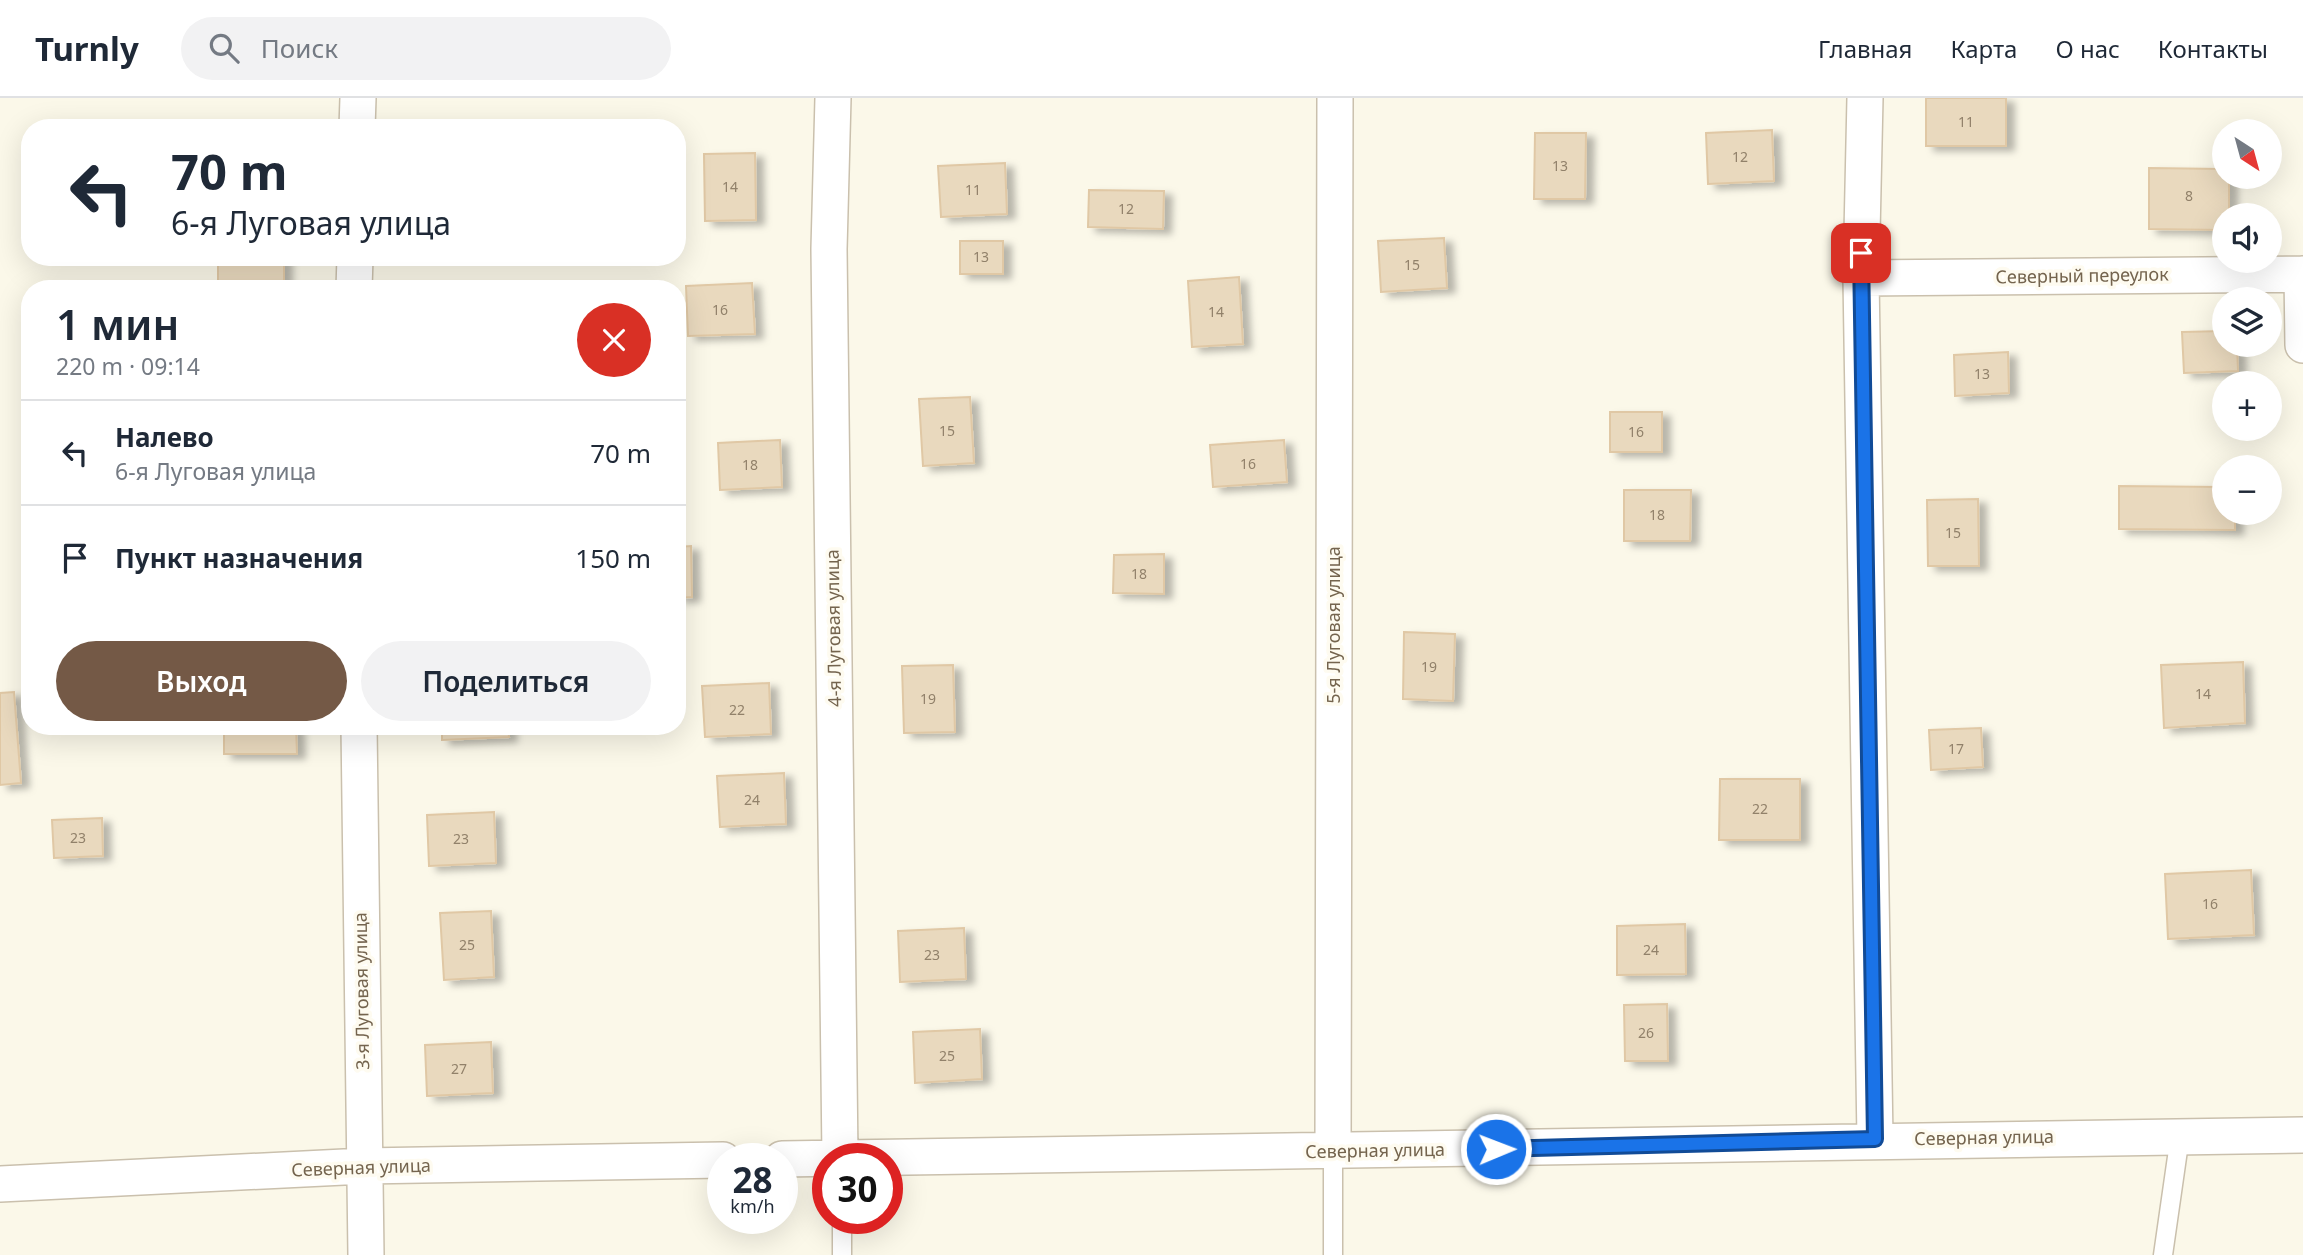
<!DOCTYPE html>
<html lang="ru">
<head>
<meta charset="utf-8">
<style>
	body { margin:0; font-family:"Noto Sans",sans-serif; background:#f2f2f3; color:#1f2937; height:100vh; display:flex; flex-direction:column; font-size:26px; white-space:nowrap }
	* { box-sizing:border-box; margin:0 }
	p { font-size:23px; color:#747a83 }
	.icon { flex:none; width:38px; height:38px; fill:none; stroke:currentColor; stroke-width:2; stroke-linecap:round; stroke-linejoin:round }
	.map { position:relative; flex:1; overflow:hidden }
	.panel { position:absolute; left:21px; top:182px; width:665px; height:455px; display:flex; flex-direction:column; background:#fff; border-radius:28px; box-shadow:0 7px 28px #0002 }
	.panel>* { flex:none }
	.guide { position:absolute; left:21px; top:21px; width:665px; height:147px; border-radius:28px; box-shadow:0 7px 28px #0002; background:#fff; color:#1f2937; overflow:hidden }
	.needle { width:46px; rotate:144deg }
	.fabs { position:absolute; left:2212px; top:21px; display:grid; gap:14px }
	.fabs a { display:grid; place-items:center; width:70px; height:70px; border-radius:50%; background:#fff; box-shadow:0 7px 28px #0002; font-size:35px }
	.speed { position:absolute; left:707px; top:1045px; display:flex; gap:14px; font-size:35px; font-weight:700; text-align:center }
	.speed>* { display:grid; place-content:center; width:91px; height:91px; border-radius:50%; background:#fff; box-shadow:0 7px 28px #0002; line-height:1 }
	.speed small { font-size:18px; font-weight:400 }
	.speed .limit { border:10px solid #d22; background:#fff; color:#111 }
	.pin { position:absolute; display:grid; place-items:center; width:60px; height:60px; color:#fff; margin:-30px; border-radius:14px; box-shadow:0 4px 10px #0006 }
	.me { position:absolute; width:77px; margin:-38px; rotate:89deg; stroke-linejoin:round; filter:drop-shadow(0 0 5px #0008) }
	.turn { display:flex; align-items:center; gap:24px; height:147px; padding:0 35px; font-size:32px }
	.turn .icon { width:91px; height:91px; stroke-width:2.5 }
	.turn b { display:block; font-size:49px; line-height:60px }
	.round { display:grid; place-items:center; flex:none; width:74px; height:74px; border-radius:37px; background:#f2f2f3 }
	.head { display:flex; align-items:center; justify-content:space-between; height:119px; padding:0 35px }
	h1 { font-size:42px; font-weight:600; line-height:52px }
	.action { display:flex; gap:14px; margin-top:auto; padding:14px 35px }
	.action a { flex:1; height:80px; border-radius:42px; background:#745946; color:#fff; font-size:28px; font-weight:600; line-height:80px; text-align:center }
	.action a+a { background:#f2f2f3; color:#1f2937 }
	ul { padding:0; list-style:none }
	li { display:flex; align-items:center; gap:21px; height:105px; padding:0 35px; border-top:2px solid #e0e1e3 }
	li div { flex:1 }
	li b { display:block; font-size:26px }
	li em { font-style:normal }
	header { display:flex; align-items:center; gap:42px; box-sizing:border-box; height:98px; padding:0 35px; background:#fff; border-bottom:2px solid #e0e1e3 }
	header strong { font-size:33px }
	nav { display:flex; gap:38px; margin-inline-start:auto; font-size:24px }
	.search { width:490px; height:63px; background:#f2f2f3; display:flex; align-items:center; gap:18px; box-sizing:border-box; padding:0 24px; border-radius:38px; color:#747a83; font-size:26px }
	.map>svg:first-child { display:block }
	.building { fill:#e9d9be; stroke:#e0c8a5; stroke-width:2; filter:url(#shadow) }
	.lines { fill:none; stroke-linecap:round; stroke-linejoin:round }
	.lane-casing { stroke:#cac0ad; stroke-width:21 }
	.street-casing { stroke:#cac0ad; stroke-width:38 }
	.lane { stroke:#fff; stroke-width:18 }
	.street { stroke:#fff; stroke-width:35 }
	.route-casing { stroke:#114b97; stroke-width:18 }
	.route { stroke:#1a73e8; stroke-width:12 }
	.labels { text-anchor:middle; stroke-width:7; stroke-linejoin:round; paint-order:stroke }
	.number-label { font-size:14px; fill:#91816a }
	.street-label { font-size:18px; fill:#74644e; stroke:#fefbf0 }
</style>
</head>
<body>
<header>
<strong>Turnly</strong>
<div class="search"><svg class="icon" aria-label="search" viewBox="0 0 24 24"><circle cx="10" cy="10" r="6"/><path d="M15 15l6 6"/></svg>Поиск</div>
<nav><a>Главная</a><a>Карта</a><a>О нас</a><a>Контакты</a></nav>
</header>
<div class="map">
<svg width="2303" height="1157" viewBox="0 0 2303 1157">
	<defs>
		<filter id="shadow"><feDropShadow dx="8" dy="4.5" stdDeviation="3.5" flood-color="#0004"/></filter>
	</defs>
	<rect width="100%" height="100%" fill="#fbf8e9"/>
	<path class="building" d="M1926,0H2006V48H1926Z
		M1772,32L1774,83L1708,86L1706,35Z
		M1535,35H1586L1585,101H1534Z
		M755,55L756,122L705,123L704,56Z
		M1005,65L1007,116L941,119L938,68Z
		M2149,70L2224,71V79H2229V117H2224V132L2149,131Z
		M1089,92L1164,93L1163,131L1088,129Z
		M1444,140L1447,190L1381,194L1378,143Z
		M960,143H1003V176H960Z
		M218,159H284V191H218Z
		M1239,179L1243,246L1192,249L1188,183Z
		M752,185L755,236L688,238L686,188Z
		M2224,233V247H2237L2238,273L2184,275L2182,234Z
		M2008,254L2009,295L1955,298L1954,257Z
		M970,299L974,365L923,368L919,301Z
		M1610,314H1662V354H1610Z
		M780,342L782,389L720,392L718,345Z
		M1284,342L1287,384L1213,389L1210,347Z
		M2119,388L2224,389V415H2235V432L2119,431Z
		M1624,392H1691L1690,443H1624Z
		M1978,401L1979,468H1928L1927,402Z
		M691,448L692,499L677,500V449Z
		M1164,456V496L1113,495L1114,457Z
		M1404,534L1455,536L1453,603L1403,601Z
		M2243,564L2245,625L2164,630L2161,567Z
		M953,567L955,634L904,635L902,568Z
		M769,585L771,636L705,639L702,588Z
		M14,594L21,685L0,687V595Z
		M224,628H296L297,656H224Z
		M442,628H508L509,639L442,642Z
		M1981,630L1983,669L1931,672L1929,632Z
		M784,675L786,726L720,729L717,678Z
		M1720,681H1800V742H1719Z
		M494,714L496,765L429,768L427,717Z
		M102,720L103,758L54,760L52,722Z
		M2251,772L2254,837L2168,841L2165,776Z
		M491,813L494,879L444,882L440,815Z
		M1685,826L1686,876L1617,877V828Z
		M964,830L966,881L900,884L898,833Z
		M1667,906L1668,963H1625L1624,907Z
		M980,931L982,981L915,985L913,934Z
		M491,944L493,995L427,998L425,947Z"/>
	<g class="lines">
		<g class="lane-casing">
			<path id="lane" d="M842,1120V1157
				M1333,1157V1054
				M2163,1157L2180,1038"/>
		</g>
		<g class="street-casing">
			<path id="street" d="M833,0L829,151L840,1059
				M1865,0L1861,180L1875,1041
				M357,30L358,0
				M2302,176L2303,247
				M1861,180L2303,176
				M354,191L355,159
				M359,628L366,1157
				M1333,1054L1335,0
				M782,1061L2303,1037
				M0,1086L364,1068L723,1062"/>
		</g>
		<use href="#lane" class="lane"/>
		<use href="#street" class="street"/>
	</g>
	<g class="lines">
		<g class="route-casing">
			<path id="route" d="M1496,1051L1875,1041L1861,155"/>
		</g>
		<use href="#route" class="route"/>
	</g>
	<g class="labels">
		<g class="number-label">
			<text x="1966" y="29">11</text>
			<text x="1740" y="64">12</text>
			<text x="1560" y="73">13</text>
			<text x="730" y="94">14</text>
			<text x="973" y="97">11</text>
			<text x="2189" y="103">8</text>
			<text x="1126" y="116">12</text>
			<text x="981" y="164">13</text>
			<text x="1412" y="172">15</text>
			<text x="720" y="217">16</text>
			<text x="1216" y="219">14</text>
			<text x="1982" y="281">13</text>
			<text x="947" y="338">15</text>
			<text x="1636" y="339">16</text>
			<text x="1248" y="371">16</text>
			<text x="750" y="372">18</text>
			<text x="1657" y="422">18</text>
			<text x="1953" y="440">15</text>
			<text x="1139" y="481">18</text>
			<text x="1429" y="574">19</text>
			<text x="2203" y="601">14</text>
			<text x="928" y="606">19</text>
			<text x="737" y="617">22</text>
			<text x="1956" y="656">17</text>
			<text x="752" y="707">24</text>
			<text x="1760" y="716">22</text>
			<text x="78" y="745">23</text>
			<text x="461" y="746">23</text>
			<text x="2210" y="811">16</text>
			<text x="467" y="852">25</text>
			<text x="1651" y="857">24</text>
			<text x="932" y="862">23</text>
			<text x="1646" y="940">26</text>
			<text x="947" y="963">25</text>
			<text x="459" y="976">27</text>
		</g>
		<g class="street-label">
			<text transform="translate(2082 178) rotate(-1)" y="6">Северный переулок</text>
			<text transform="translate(1334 527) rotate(-90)" y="6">5-я Луговая улица</text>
			<text transform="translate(834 530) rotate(-91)" y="6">4-я Луговая улица</text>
			<text transform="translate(362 893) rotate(-91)" y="6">3-я Луговая улица</text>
			<text transform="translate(1984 1040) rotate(-1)" y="6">Северная улица</text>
			<text transform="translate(1375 1053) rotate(-1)" y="6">Северная улица</text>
			<text transform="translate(361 1070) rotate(-2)" y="6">Северная улица</text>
		</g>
	</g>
</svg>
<div class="fabs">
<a><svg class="needle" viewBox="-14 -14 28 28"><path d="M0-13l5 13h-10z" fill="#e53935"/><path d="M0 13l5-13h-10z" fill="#747a83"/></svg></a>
<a><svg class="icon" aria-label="sound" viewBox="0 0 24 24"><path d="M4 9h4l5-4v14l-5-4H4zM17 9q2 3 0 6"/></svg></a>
<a><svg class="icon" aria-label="layers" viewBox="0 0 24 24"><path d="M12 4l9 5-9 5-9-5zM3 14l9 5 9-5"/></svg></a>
<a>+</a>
<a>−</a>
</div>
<div class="speed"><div>28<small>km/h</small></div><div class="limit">30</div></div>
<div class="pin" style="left:1861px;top:155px;background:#d93025"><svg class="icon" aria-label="arrive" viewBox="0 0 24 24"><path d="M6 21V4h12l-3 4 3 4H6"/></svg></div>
<svg class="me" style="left:1496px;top:1051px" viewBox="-20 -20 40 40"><circle r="17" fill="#1a73e8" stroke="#fff" stroke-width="3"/><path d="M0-11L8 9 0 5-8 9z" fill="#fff"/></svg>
<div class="guide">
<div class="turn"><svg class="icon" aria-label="left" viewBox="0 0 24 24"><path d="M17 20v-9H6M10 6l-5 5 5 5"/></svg><div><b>70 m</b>6-я Луговая улица</div></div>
</div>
<section class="panel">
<div class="head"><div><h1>1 мин</h1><p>220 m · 09:14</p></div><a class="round" style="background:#d93025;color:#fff"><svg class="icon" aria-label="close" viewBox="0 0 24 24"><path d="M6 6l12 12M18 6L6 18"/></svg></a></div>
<ul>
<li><svg class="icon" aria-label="left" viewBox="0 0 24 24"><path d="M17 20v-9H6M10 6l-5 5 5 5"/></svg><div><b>Налево</b><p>6-я Луговая улица</p></div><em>70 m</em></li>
<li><svg class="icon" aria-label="arrive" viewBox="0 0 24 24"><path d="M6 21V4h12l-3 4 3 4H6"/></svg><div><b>Пункт назначения</b></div><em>150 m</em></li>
</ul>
<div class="action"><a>Выход</a><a>Поделиться</a></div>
</section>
</div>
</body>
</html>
